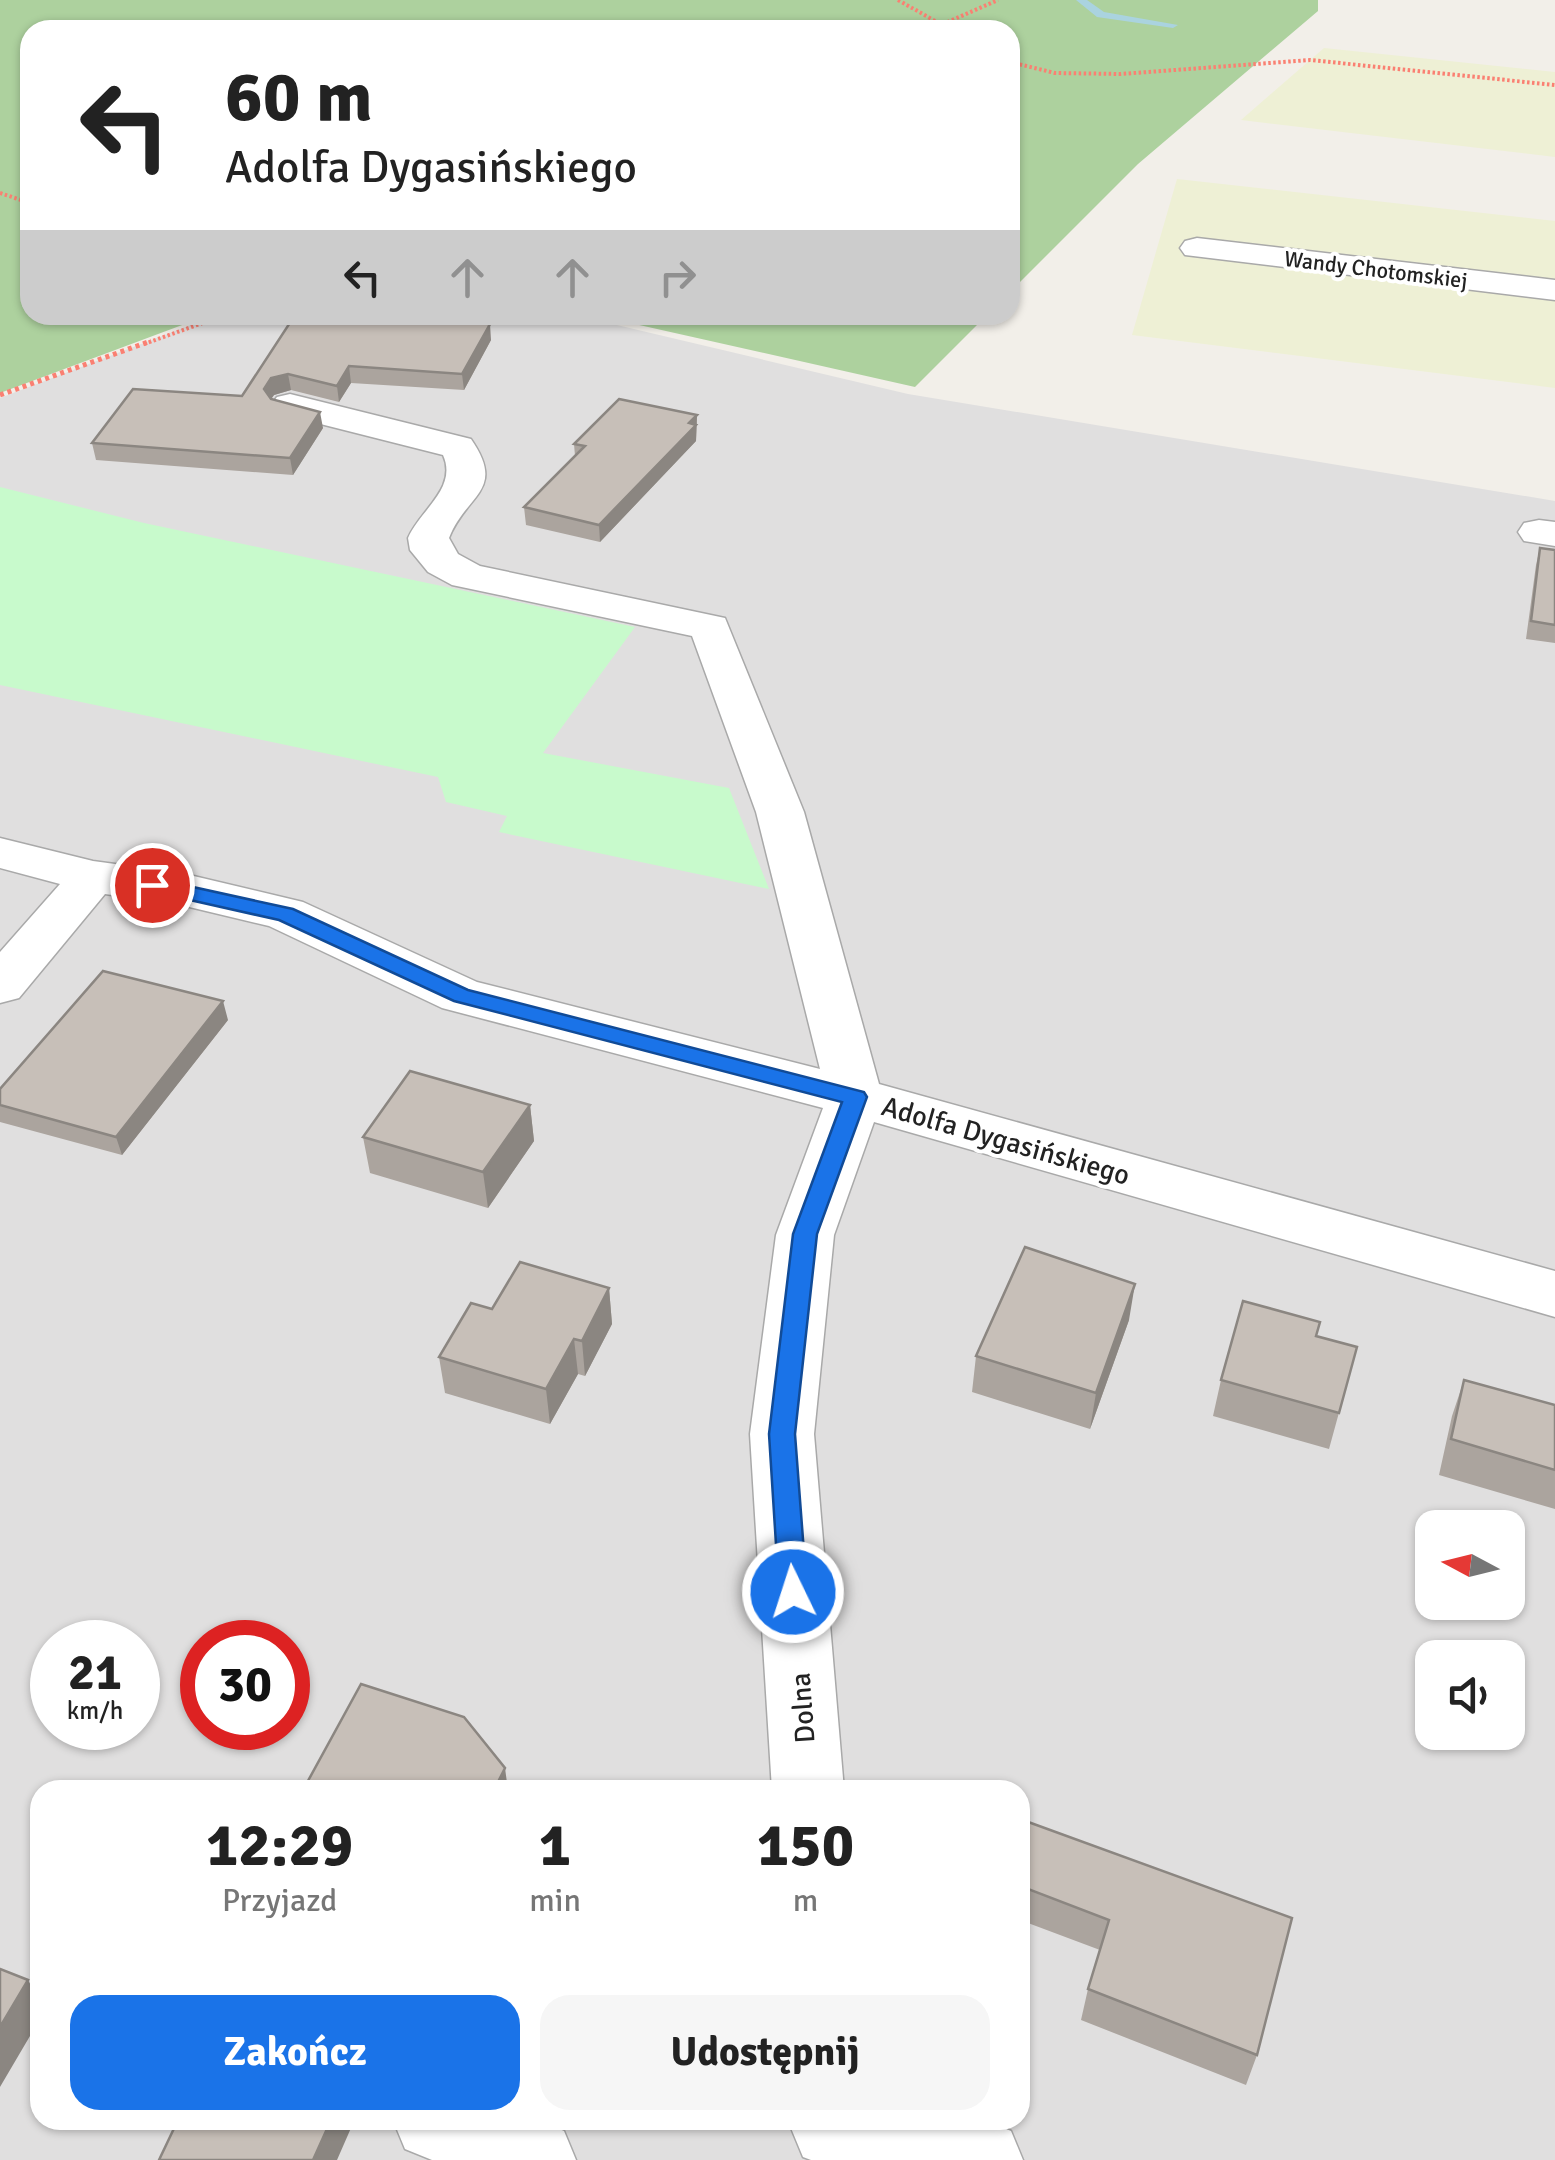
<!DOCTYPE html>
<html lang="pl">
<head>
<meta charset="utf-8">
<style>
	body { margin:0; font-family:Signika,sans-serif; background:#f6f6f6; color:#222; height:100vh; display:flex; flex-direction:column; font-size:38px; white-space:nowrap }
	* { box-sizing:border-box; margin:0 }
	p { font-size:32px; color:#767676 }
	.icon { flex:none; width:55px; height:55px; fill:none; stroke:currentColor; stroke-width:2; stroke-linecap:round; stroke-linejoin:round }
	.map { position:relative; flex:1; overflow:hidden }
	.side { position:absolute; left:30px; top:1780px; width:1000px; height:350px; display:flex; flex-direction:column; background:#fff; border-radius:30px; box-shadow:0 2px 8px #0004 }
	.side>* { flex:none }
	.top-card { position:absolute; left:20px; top:20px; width:1000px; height:305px; border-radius:30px; box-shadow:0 2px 8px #0004; background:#fff; color:#222; overflow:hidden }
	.needle { width:65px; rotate:277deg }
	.controls { position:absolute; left:1415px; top:1510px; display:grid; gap:20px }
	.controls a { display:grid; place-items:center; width:110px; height:110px; border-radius:20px; background:#fff; box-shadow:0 2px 8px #0004; font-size:50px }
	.speed { position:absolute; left:30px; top:1620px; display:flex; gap:20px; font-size:50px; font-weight:700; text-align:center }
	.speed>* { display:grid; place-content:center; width:130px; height:130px; border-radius:50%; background:#fff; box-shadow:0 2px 8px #0004; line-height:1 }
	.speed small { font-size:25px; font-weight:400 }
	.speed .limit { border:15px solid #d22; background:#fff; color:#111 }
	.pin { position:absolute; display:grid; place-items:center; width:85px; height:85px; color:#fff; margin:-42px; border:5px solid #fff; border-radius:50%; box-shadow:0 2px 10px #0007 }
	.me { position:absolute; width:110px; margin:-55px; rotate:356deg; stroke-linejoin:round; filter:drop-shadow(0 0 8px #0008) }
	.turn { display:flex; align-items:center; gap:35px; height:210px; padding:0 40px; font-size:45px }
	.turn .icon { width:130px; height:130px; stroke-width:2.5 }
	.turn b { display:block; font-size:70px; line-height:85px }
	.lanes { display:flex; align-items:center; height:95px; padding:0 40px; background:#0003; justify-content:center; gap:50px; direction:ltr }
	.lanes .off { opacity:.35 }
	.eta { display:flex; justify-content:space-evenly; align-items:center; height:170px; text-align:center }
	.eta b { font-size:60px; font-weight:700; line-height:70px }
	.action { display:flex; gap:20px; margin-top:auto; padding:20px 40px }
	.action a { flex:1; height:115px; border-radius:30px; background:#1a73e8; color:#fff; font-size:40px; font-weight:700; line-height:115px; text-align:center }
	.action a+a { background:#f6f6f6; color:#222 }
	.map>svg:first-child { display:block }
	.residential { fill:#e0dfdf; fill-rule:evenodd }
	.farmland { fill:#eef0d5 }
	.forest { fill:#add19e }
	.park { fill:#c8facc }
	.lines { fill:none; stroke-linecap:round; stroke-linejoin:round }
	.stream { fill:#aad3df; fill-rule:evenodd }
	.minor-casing { stroke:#a9a9a9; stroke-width:3 }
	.path-far1 { stroke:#fa8072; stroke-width:4; stroke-dasharray:2.5 2.5; stroke-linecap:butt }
	.path { stroke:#fa8072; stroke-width:5; stroke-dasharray:4 4; stroke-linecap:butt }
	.minor { fill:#fff; fill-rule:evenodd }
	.wall { fill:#aba49e }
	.shaded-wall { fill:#8b8681 }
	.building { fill:#c7bfb8; stroke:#8b8681; stroke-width:2.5 }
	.route { fill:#1a73e8; stroke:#114b97; stroke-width:2.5 }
	.labels { text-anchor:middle; stroke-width:8; stroke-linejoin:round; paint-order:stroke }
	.far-street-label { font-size:22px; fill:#222; stroke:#fff }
	.street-label { font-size:28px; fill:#222; stroke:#fff }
</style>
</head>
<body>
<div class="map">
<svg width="1555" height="2160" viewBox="0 0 1555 2160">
	<rect width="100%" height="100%" fill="#f2efe9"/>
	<path class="residential" d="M217,315H473L600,321L908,394L1555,501V2160H0V398ZM1432,1528H1508V1602H1432ZM52,1642H138V1728H52ZM202,1642H288V1728H202ZM1432,1658H1508V1732H1432ZM40,1790H1020V2120H40Z"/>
	<path class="farmland" d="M1324,48L1555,72V157L1241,120Z
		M1177,179L1555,221V388L1132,335Z"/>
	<path class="forest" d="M0,0H1318V11L1138,164L1010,292V30H30V315H209L0,393Z
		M547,315H987L915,387L608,318Z"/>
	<path class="park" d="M0,487L144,523L635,627L543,753L729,788L769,889L499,832L507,816L446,802L438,777L0,685Z"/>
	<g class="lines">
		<path class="stream" d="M1076,0H1087L1104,12L1178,25L1173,28L1097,17Z"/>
		<g class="minor-casing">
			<path id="minor" d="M1197,238L1555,280V300L1185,255L1180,248L1185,241Z
				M290,394L471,439C507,491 466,494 449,538L458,554L480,566L725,618L804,812L879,1084L1555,1271V1317L874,1122L834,1235L814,1434L844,1790H772L750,1434L776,1235L823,1108L442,1008L269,926L181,905L105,894L19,998L0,1003V952L60,884L0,868V838L93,861L181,873L303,902L477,982L820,1069L756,812L692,636L452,585L428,572L410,550L408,538C420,510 458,488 443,455L277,413L271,405L277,397Z
				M1539,520L1555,522V546L1524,541L1518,532L1524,523Z
				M393,2120H538L564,2131L576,2160H432L405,2149Z
				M795,2120H985L1011,2131L1023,2160H811L803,2157L791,2128Z"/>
		</g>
		<path class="path-far1" d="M898,0L951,30
			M929,30L998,0
			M1010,62L1055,73L1121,74L1310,60L1555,85
			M0,193L30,203
			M144,344L225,315"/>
		<path class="path" d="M0,395L151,341"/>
		<use href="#minor" class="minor"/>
	</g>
	<path class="wall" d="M295,315H386V317L491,340L464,390L351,383L339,402L291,390L274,395L271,399L323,428L293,475L96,460L92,443L242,396Z
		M697,415L696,441L600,542L526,525L524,507L575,456L574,444Z
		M1540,548L1555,550V643L1526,639L1536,565Z
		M228,1020L122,1155L0,1122V1089Z
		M530,1105L534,1141L488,1208L370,1173L363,1137Z
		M609,1288L612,1324L585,1376L578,1374L550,1424L445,1393L439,1357L492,1309Z
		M1129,1320L1090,1429L972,1392L976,1356Z
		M1316,1336L1357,1347L1329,1449L1213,1416L1221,1380Z
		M1464,1380L1555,1405V1509L1439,1475L1452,1416Z
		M1020,1819L1257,2055L1246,2085L1081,2020L1088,1989L1100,1950L1020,1920Z"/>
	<path class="shaded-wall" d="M490,324L491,340L464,390L462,374Z
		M349,366L351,383L339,402L337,386Z
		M288,374L291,390L274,395L267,405L264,389L271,378Z
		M320,412L323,428L293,475L290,458Z
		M697,415L696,441L600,542L599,525Z
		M223,1001L228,1020L122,1155L116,1137Z
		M530,1105L534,1141L488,1208L483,1172Z
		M1135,1284L1129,1320L1090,1429L1096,1393Z
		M609,1288L612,1324L585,1376L582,1341Z
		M574,1339L578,1374L550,1424L546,1389Z
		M505,1768L508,1790H494Z
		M28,1980L40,2002V2019L0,2087V2027Z
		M331,2120H348L351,2128L337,2160H313Z"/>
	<path class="building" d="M295,315H383L382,317L490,324L462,374L349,366L337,386L288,374L271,378L264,389L271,399L320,412L290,458L92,443L133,389L242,396Z
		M619,399L697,415L689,423L696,425L599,525L524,507L585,446L574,444Z
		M1540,548L1555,550V625L1531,621Z
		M103,971L223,1001L116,1137L0,1105V1089Z
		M410,1071L530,1105L483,1172L363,1137Z
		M1025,1247L1135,1284L1096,1393L976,1356Z
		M520,1262L609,1288L582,1341L574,1339L546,1389L439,1357L471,1303L492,1309Z
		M1243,1301L1320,1322L1316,1336L1357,1347L1339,1413L1221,1380Z
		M1464,1380L1555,1405V1470L1451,1439Z
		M361,1684L464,1717L505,1768L494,1790H303Z
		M1020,1819L1292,1918L1257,2055L1088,1989L1109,1920L1020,1886Z
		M0,1969L28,1980L0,2027Z
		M178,2120H331L313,2160H159Z"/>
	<path class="route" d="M152,878L293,909L468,990L864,1092L867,1097L817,1234L795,1434L807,1592L803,1601L793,1604L783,1601L779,1592L769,1434L793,1234L842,1102L454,1001L279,920L145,890L142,885Z"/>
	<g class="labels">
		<g class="far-street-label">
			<text transform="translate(1376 269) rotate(7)" y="8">Wandy Chotomskiej</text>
		</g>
		<g class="street-label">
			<text transform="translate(1006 1140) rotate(16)" y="10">Adolfa Dygasińskiego</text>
			<text transform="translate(802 1708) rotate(-94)" y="10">Dolna</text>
		</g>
	</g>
</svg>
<div class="controls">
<a><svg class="needle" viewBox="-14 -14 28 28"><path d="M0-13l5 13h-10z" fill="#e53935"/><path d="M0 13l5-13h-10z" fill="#767676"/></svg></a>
<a><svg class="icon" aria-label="sound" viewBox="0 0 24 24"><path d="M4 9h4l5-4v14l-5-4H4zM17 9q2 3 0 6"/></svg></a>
</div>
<div class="speed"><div>21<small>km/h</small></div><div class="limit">30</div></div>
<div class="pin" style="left:152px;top:885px;background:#d93025"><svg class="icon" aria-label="arrive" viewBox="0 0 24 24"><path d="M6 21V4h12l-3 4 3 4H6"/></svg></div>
<svg class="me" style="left:793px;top:1592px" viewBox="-20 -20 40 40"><circle r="17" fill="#1a73e8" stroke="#fff" stroke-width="3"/><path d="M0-11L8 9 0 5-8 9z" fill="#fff"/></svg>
<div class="top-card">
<div class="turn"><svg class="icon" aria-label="left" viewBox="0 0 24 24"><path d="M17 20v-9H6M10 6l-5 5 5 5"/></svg><div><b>60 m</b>Adolfa Dygasińskiego</div></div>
<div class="lanes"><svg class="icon" aria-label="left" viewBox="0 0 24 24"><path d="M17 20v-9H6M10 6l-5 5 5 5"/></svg><svg class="icon off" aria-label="ahead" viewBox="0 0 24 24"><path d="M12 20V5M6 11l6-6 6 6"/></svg><svg class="icon off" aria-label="ahead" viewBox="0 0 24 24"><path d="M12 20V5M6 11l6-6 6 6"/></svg><svg class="icon off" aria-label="right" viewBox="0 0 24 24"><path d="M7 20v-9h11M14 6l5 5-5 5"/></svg></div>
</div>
<section class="side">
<div class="eta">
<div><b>12:29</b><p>Przyjazd</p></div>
<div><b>1</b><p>min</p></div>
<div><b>150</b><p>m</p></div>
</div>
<div class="action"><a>Zakończ</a><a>Udostępnij</a></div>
</section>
</div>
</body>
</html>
